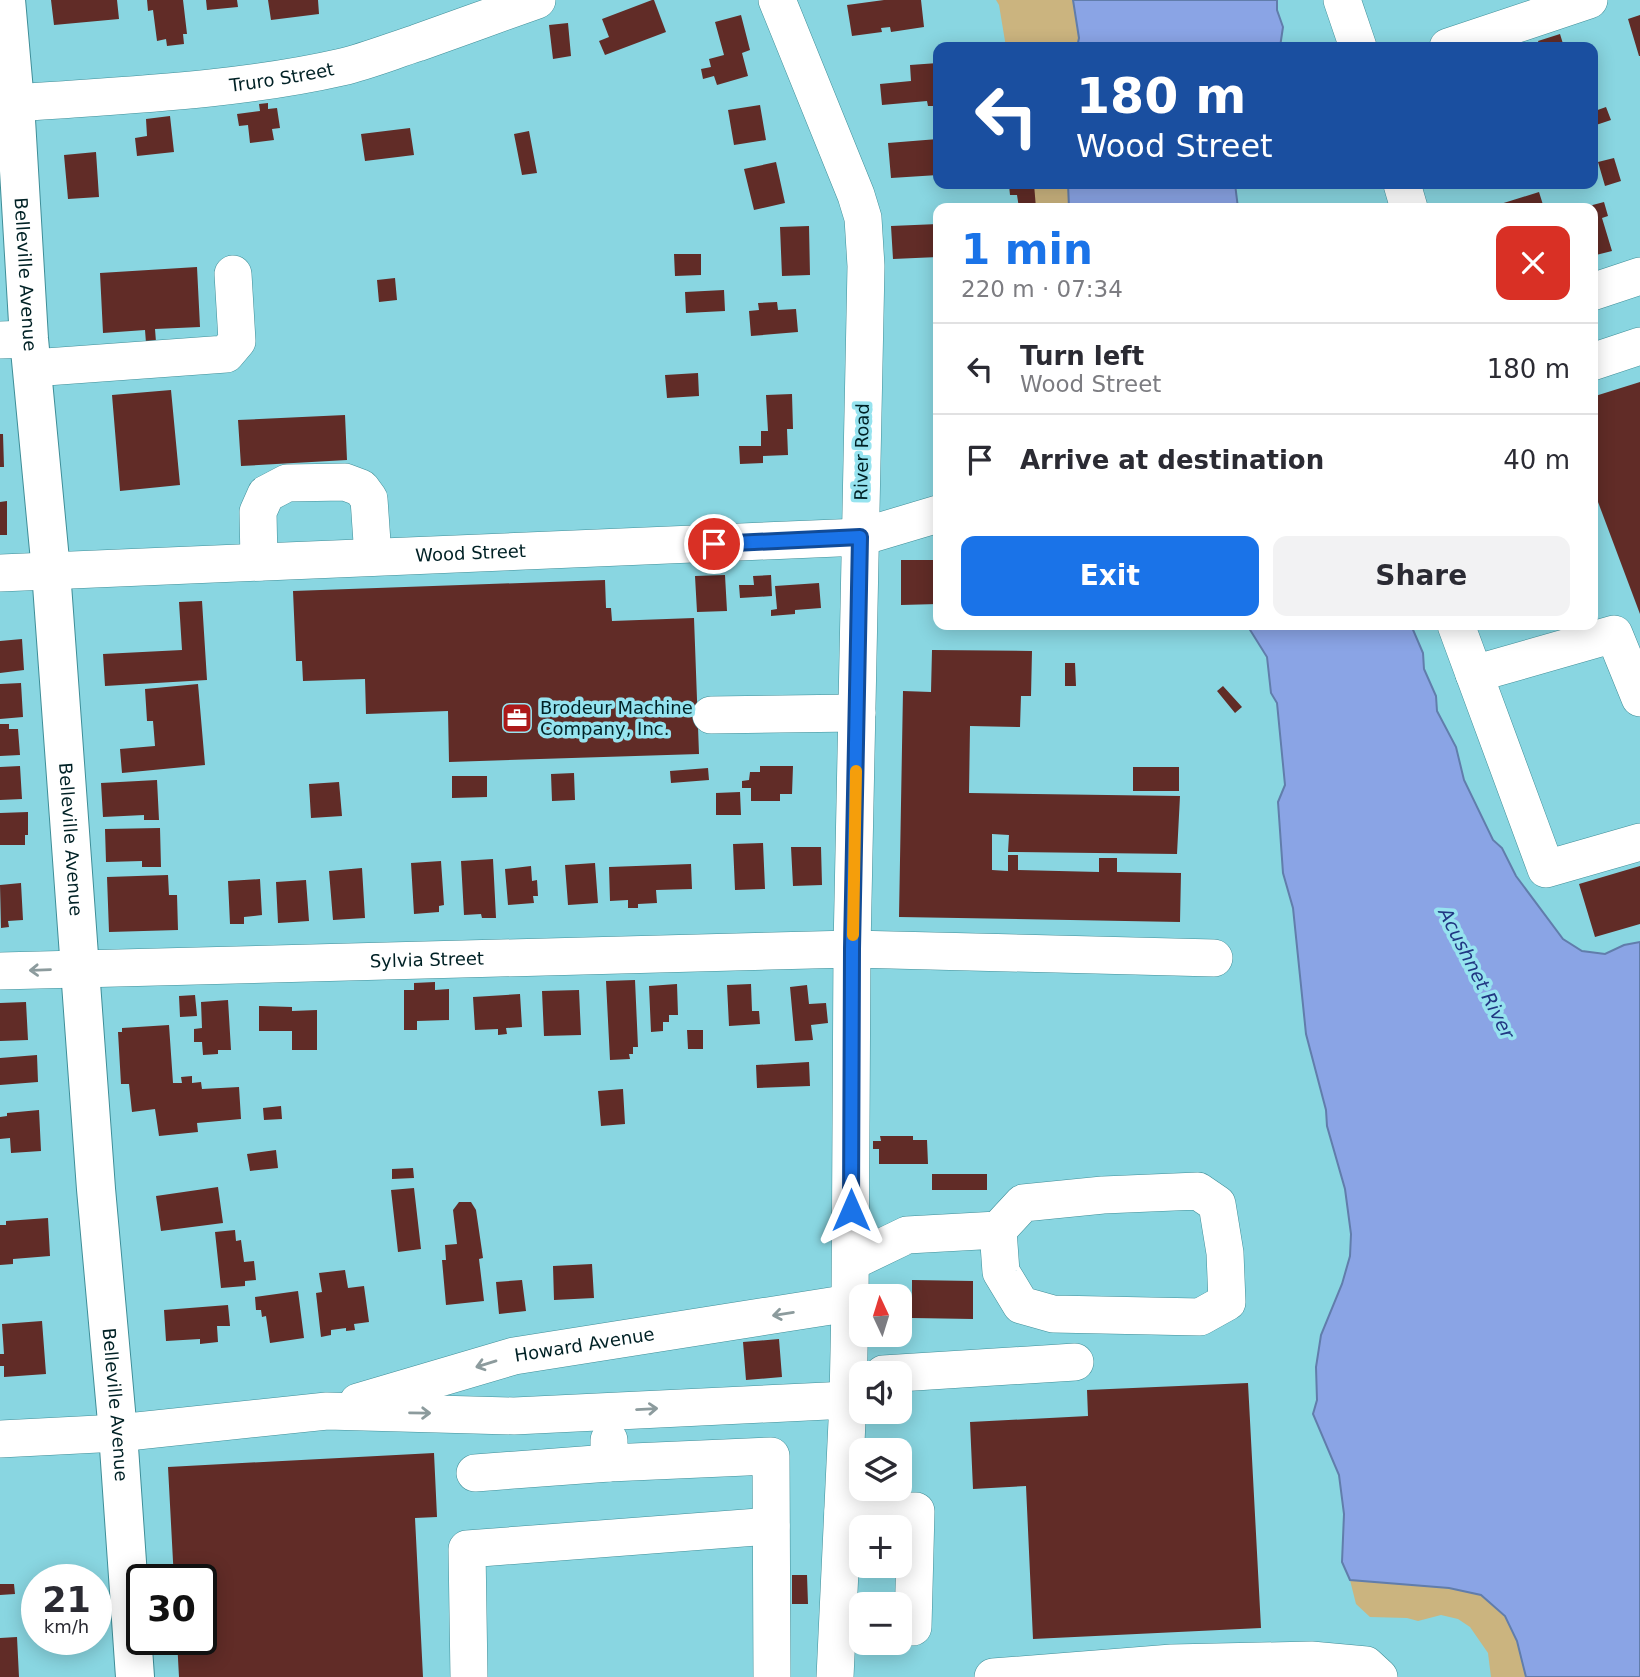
<!DOCTYPE html>
<html lang="en">
<head>
<meta charset="utf-8">
<style>
	body { margin:0; font-family:"DejaVu Sans",sans-serif; background:#f2f2f3; color:#2b2b33; height:100vh; display:flex; flex-direction:column; font-size:26px; white-space:nowrap }
	* { box-sizing:border-box; margin:0 }
	p { font-size:23px; color:#7c7c81 }
	.icon { flex:none; width:38px; height:38px; fill:none; stroke:currentColor; stroke-width:2; stroke-linecap:round; stroke-linejoin:round }
	.map { position:relative; flex:1; overflow:hidden }
	.details { position:absolute; left:933px; top:203px; width:665px; height:427px; display:flex; flex-direction:column; background:#fff; border-radius:14px; box-shadow:0 4px 18px #0003 }
	.details>* { flex:none }
	.top-card { position:absolute; left:933px; top:42px; width:665px; height:147px; border-radius:14px; box-shadow:0 4px 18px #0003; background:#1a4fa0; color:#fff; overflow:hidden }
	.needle { width:46px; rotate:356deg }
	.tools { position:absolute; left:849px; top:1284px; display:grid; gap:14px }
	.tools a { display:grid; place-items:center; width:63px; height:63px; border-radius:14px; background:#fff; box-shadow:0 4px 18px #0003; font-size:35px }
	.speed { position:absolute; left:21px; top:1564px; display:flex; gap:14px; font-size:35px; font-weight:700; text-align:center }
	.speed>* { display:grid; place-content:center; width:91px; height:91px; border-radius:50%; background:#fff; box-shadow:0 4px 18px #0003; line-height:1 }
	.speed small { font-size:18px; font-weight:400 }
	.speed .limit { border:4px solid #111; border-radius:10px; background:#fff; color:#111 }
	.pin { position:absolute; display:grid; place-items:center; width:60px; height:60px; color:#fff; margin:-30px; border:4px solid #fff; border-radius:50%; box-shadow:0 2px 7px #0007 }
	.me { position:absolute; width:77px; margin:-38px; rotate:0deg; stroke-linejoin:round; filter:drop-shadow(0 0 5px #0008) }
	.turn { display:flex; align-items:center; gap:24px; height:147px; padding:0 28px; font-size:32px }
	.turn .icon { width:91px; height:91px; stroke-width:2.5 }
	.turn b { display:block; font-size:49px; line-height:60px }
	.round { display:grid; place-items:center; flex:none; width:74px; height:74px; border-radius:14px; background:#f2f2f3 }
	.overview { display:flex; align-items:center; justify-content:space-between; height:119px; padding:0 28px }
	h1 { font-size:42px; font-weight:600; line-height:52px; color:#1a73e8 }
	.primary-button { display:flex; gap:14px; margin-top:auto; padding:14px 28px }
	.primary-button a { flex:1; height:80px; border-radius:14px; background:#1a73e8; color:#fff; font-size:28px; font-weight:600; line-height:80px; text-align:center }
	.primary-button a+a { background:#f2f2f3; color:#2b2b33 }
	ul { padding:0; list-style:none }
	li { display:flex; align-items:center; gap:21px; height:91px; padding:0 28px; border-top:2px solid #e1e1e2 }
	li div { flex:1 }
	li b { display:block; font-size:26px }
	li em { font-style:normal }
	.map>svg:first-child { display:block }
	.green { fill:#cbb47f }
	.water { fill:#8aa4e5; stroke:#617dab; stroke-width:2 }
	.building { fill:#612c27 }
	.lines { fill:none; stroke-linecap:round; stroke-linejoin:round }
	.minor-casing { stroke:#3f8e98; stroke-width:38 }
	.major-casing { stroke:#3f8e98; stroke-width:40 }
	.minor { stroke:#fff; stroke-width:37 }
	.major { stroke:#fff; stroke-width:38 }
	.oneway { stroke:#8c9b9d }
	.route-casing { stroke:#114b97; stroke-width:18 }
	.route { stroke:#1a73e8; stroke-width:12 }
	.slow { stroke:#f59e0b; stroke-width:12 }
	.labels { text-anchor:middle; stroke-width:7; stroke-linejoin:round; paint-order:stroke }
	.street-label { font-size:18px; fill:#002125; stroke:#96e3ef }
	.poi-label { font-size:18px; fill:#002125; stroke:#96e3ef; text-anchor:start }
	.water-label { font-size:19px; font-style:italic; fill:#213782; stroke:#96e3ef }
</style>
</head>
<body>
<div class="map">
<svg width="1640" height="1677" viewBox="0 0 1640 1677">
	<rect width="100%" height="100%" fill="#89d6e1"/>
	<path class="green" d="M996,0H1073L1079,38L1077,47H1006L999,5Z
		M1035,184H1068L1069,208H1029Z
		M1350,1580L1449,1588L1481,1595L1505,1616L1517,1641L1526,1677H1491L1488,1653L1470,1627L1458,1619L1441,1615L1418,1621L1407,1618L1370,1617L1356,1604Z"/>
	<path class="water" d="M1073,0H1277V10L1283,27L1280,47H1077L1079,38Z
		M1068,184H1235L1238,208H1069Z
		M1247,625H1411L1423,653L1424,669L1436,696L1437,711L1456,747L1464,780L1493,840L1502,848L1516,876L1563,939L1582,951L1605,954L1624,945L1640,942V1677H1526L1517,1641L1505,1616L1481,1595L1449,1588L1350,1580L1342,1562L1344,1514L1339,1475L1313,1414L1317,1400L1316,1367L1321,1335L1342,1284L1350,1256L1351,1234L1345,1189L1327,1126L1326,1110L1306,1034L1293,908L1283,873L1278,802L1285,785L1277,703L1271,693L1267,657Z"/>
	<path class="building" d="M51,0H117L119,19L54,25Z
		M147,0H183L187,34H183L184,44L167,46L166,39L157,41L153,10L148,11Z
		M206,0H237L238,7L207,10Z
		M268,0H318L319,14L271,20Z
		M652,0H654L666,32L605,55L599,41L609,37L602,19Z
		M884,0H921L924,27L891,32L890,27L881,28L882,32L852,36L847,5Z
		M741,15L750,50L742,53L748,76L717,85L714,76L703,79L701,69L711,67L709,59L724,55L715,22Z
		M1640,15V56H1639L1628,19Z
		M568,23L571,56L553,59L549,25Z
		M1560,34L1564,47H1540L1538,41Z
		M938,63V106H928L927,101L882,105L880,84L911,81L910,65Z
		M268,103V109L277,108L280,128L272,129L274,140L250,143L248,125L239,126L237,114L260,111L259,104Z
		M760,105L766,140L734,145L728,110Z
		M1606,107L1611,120L1596,125L1592,112Z
		M170,116L174,152L137,156L135,138L147,136L146,119Z
		M410,128L414,155L365,161L361,134Z
		M529,131L537,173L522,175L514,134Z
		M938,139V175L891,178L888,143Z
		M96,152L99,197L68,199L64,155Z
		M1614,158L1621,181L1605,186L1598,162Z
		M776,162L785,203L754,210L744,169Z
		M1018,184H1034L1036,208H1019L1017,195H1010L1009,185Z
		M1539,192L1544,208H1495L1494,206Z
		M1604,202L1608,216L1602,218L1612,251L1592,256V208L1585,207Z
		M938,224V257L893,259L891,226Z
		M809,226L810,275L782,276L780,227Z
		M674,254H701V275L675,276Z
		M197,267L200,327L155,329L156,342L146,343L145,330L103,333L100,273Z
		M395,278L397,300L379,302L377,280Z
		M724,290L725,311L686,313L685,292Z
		M777,302L778,310L796,309L798,332L751,336L749,311L759,310L758,303Z
		M698,373L699,396L667,398L665,375Z
		M1640,382V614L1592,486V397Z
		M171,390L180,485L120,491L112,395Z
		M792,394L793,429H787L788,455L763,456V463L740,464L739,446H761V431H768L766,395Z
		M345,415L347,460L241,466L238,420Z
		M0,434H3L4,467H0Z
		M7,501V535H0V502Z
		M901,560H938V604L901,605Z
		M725,575L727,611L697,612L695,576Z
		M771,575L772,596L740,598L739,585H754L753,576Z
		M605,580L606,608H611L612,621L694,618L699,754L449,762L448,711L366,714L365,679L303,681L302,661H296L293,591Z
		M819,583L821,608L795,610V614L771,616V610L777,609L775,586Z
		M202,601L207,680L105,686L103,654L182,650L179,602Z
		M22,639L24,670L0,673V641Z
		M932,650L1032,651L1031,696H1021L1020,727L970,726L969,793L1180,796L1177,854L1008,852L1009,835L992,834V870L1008,871V855H1018V870L1099,872V858H1117V872L1181,873L1180,922L899,917L903,691L931,692Z
		M1065,663H1075L1076,686H1065Z
		M21,683L23,717L0,719V684Z
		M198,684L205,765L122,773L120,749L155,746L153,721H147L145,689Z
		M1223,686L1242,707L1235,713L1217,691Z
		M0,724H9V729H18L20,755L0,756Z
		M20,766L22,799L0,800V767Z
		M760,766H793L792,794H780V801H751V788H742V781L749,780L750,772H760Z
		M1133,767H1179V791H1133Z
		M708,768L709,780L671,783L670,771Z
		M574,773L575,800L552,801L551,774Z
		M452,776H487V797L452,798Z
		M157,780L159,820H144V815L103,817L101,783Z
		M339,782L342,816L311,818L309,784Z
		M740,792L741,815H716V793Z
		M28,812V835H25V845H0V813Z
		M160,828L161,867H142V861L106,862L105,829Z
		M763,843L765,889L735,890L733,844Z
		M791,847H821L822,885L793,886Z
		M493,859L496,918H482L481,914L464,915L461,861Z
		M441,861L444,905L439,906V912L414,914L411,863Z
		M595,863L598,903L568,905L565,865Z
		M691,864L692,889L656,890L657,903L638,904V908H628V900L610,901L609,867Z
		M531,866L532,881L537,880L538,896H533L534,903L508,905L505,869Z
		M1640,866V924L1595,937L1579,884Z
		M362,868L365,918L333,920L329,871Z
		M168,875L169,895H177L178,930L109,932L107,877Z
		M260,879L262,915L244,917V924H230L228,881Z
		M306,880L309,921L278,923L276,882Z
		M21,883L23,920L8,921L9,927L1,928L0,885Z
		M635,980L638,1047H633V1054H629L630,1059L610,1060L606,981Z
		M435,982V990L449,989V1020L417,1021V1030H404V990H414V983Z
		M677,984L678,1015H669V1022H663V1031L651,1032L649,986Z
		M751,984L752,1011H759L760,1024L729,1026L727,985Z
		M807,985L809,1004L826,1003L828,1023L811,1025L813,1040L795,1041L790,987Z
		M579,990L581,1035L544,1036L542,991Z
		M520,994L522,1027L506,1028L507,1034L498,1035V1029L475,1030L473,997Z
		M195,995L197,1016L180,1017L179,996Z
		M228,1000L231,1050H218V1054L203,1055L202,1042H194V1029L202,1028L201,1002Z
		M26,1002L28,1040L0,1041V1003Z
		M259,1006L292,1007V1011L317,1010V1050H292V1031H259Z
		M169,1025L173,1083H182L181,1077L192,1076V1083L201,1082L202,1089L239,1087L241,1119L197,1123L198,1132L159,1136L155,1109L132,1112L129,1084H121L118,1032H122V1028Z
		M687,1030H703V1049H688Z
		M37,1055L38,1082L0,1085V1058Z
		M809,1062L810,1086L757,1088L756,1065Z
		M623,1089L625,1124L601,1126L598,1091Z
		M281,1106L282,1119L264,1120L263,1108Z
		M39,1110L41,1151L11,1153L10,1138L0,1139V1117L7,1116V1113Z
		M880,1136H913V1140H927L928,1164H879V1149H873V1141H881Z
		M276,1150L278,1168L250,1171L247,1154Z
		M413,1168L414,1178L392,1179V1169Z
		M932,1174H987V1190H932Z
		M218,1187L223,1223L161,1231L156,1196Z
		M414,1188L421,1249L398,1252L391,1190Z
		M459,1202H471L476,1210L483,1258L479,1259L484,1301L446,1305L442,1260H446L445,1245L457,1244L453,1210Z
		M48,1218L50,1256L13,1259V1264L0,1265V1225H6V1221Z
		M235,1230L236,1241L241,1240L244,1262L254,1261L256,1280L245,1281V1286L221,1288L215,1232Z
		M592,1264L594,1298L554,1300L553,1266Z
		M345,1270L348,1288L364,1286L369,1322L354,1324L355,1330L346,1331V1328L331,1330V1335L321,1337L316,1293L322,1292L319,1273Z
		M522,1280L526,1311L499,1314L496,1282Z
		M912,1280L973,1281V1319L912,1318Z
		M298,1291L304,1338L270,1343L266,1316L262,1317L261,1310H256L255,1297Z
		M228,1305L230,1326H217L218,1342L200,1344V1339L166,1341L164,1310Z
		M42,1321L46,1374L4,1377V1366H0V1354H4L2,1324Z
		M779,1339L782,1377L746,1380L743,1342Z
		M1248,1383L1261,1628L1033,1639L1026,1486L973,1489L970,1422L1088,1416L1087,1390Z
		M434,1453L437,1517L415,1518L423,1677H179L177,1640H201V1580H174L168,1467Z
		M792,1575H807L808,1604H792Z
		M0,1584H14L15,1594L0,1595Z
		M17,1637L19,1677H0V1638Z"/>
	<g class="lines">
		<g class="minor-casing">
			<g id="minor">
				<path d="M777,0L856,195L863,218L866,266L852,949L850,1303L848,1400L835,1677"/>
				<path d="M1342,0L1358,47"/>
				<path d="M1448,47L1589,0"/>
				<path id="s1" d="M15,103C122,95 237,91 342,67C367,61 392,51 417,43C457,29 497,14 537,0"/>
				<path d="M1402,184L1409,208"/>
				<path d="M1592,292L1640,276"/>
				<path d="M0,340L29,339"/>
				<path d="M1592,362L1640,346"/>
				<path d="M32,368L226,354L237,341L233,274"/>
				<path d="M259,562L258,512L266,494L287,483L345,482L361,488L369,499L373,557"/>
				<path id="s2" d="M0,573L861,537L938,514"/>
				<path d="M1456,625L1546,869L1640,842"/>
				<path d="M1474,674L1614,634L1640,698"/>
				<path d="M711,715L857,713"/>
				<path id="s3" d="M0,971L852,949L1214,958"/>
				<path d="M851,1262L907,1235L998,1230L1023,1203L1103,1195L1198,1191L1217,1204L1225,1253L1227,1302L1200,1317L1053,1314L1021,1305L1001,1272L998,1230"/>
				<path d="M883,1374L1075,1362"/>
				<path id="s4" d="M358,1402L514,1356L850,1303"/>
				<path d="M0,1439L118,1433L327,1411L514,1416L848,1400"/>
				<path d="M609,1463L771,1456L772,1677"/>
				<path d="M475,1473L609,1463V1440"/>
				<path d="M843,1511H916L913,1627H900"/>
				<path d="M469,1677L467,1549L771,1526"/>
				<path d="M993,1677L1172,1663L1311,1660L1366,1665L1379,1677"/>
			</g>
		</g>
		<g class="major-casing">
			<g id="major">
				<path id="s5" d="M6,0L15,103L29,339L51,571L96,1189L118,1433L135,1677"/>
			</g>
		</g>
		<use href="#minor" class="minor"/>
		<use href="#major" class="major"/>
	</g>
	<defs><path id="oneway-shaft" d="M-6 0H5M1.5-3L5.5 0L1.5 3" fill="none" stroke-width="1.6" stroke-linecap="round" stroke-linejoin="round" transform="scale(1.75)"/></defs>
	<g class="oneway">
		<use href="#oneway-shaft" transform="translate(40 970) rotate(178)"/>
		<use href="#oneway-shaft" transform="translate(783 1314) rotate(171)"/>
		<use href="#oneway-shaft" transform="translate(486 1364) rotate(163)"/>
		<use href="#oneway-shaft" transform="translate(647 1409) rotate(-3)"/>
		<use href="#oneway-shaft" transform="translate(420 1413) rotate(1)"/>
	</g>
	<g class="lines">
		<g class="route-casing">
			<path id="route" d="M714,544L860,537L852,949L851,1210"/>
		</g>
		<use href="#route" class="route"/>
		<path class="slow" d="M853,935L856,771"/>
	</g>
	<defs>
		<g id="office-square" transform="scale(1.575)"><rect x="-9" y="-9" width="18" height="18" rx="4" fill="#ab1919" stroke="#96e3ef"/><path d="M-6-3h4V-5.5h4V-3h4V5H-6ZM-1-4.5V-3h2v-1.5ZM-6 0V1H6V0Z" fill="#fff"/></g>
	</defs>
	<g fill-rule="evenodd">
		<use href="#office-square" x="517" y="718"/>
	</g>
	<g class="labels">
		<g class="street-label">
			<text dy="6" stroke="none"><textPath href="#s1" startOffset="268">Truro Street</textPath></text>
			<text dy="6" stroke="none"><textPath href="#s5" startOffset="275">Belleville Avenue</textPath></text>
			<text transform="translate(862 452) rotate(-89)" y="6">River Road</text>
			<text dy="6" stroke="none"><textPath href="#s2" startOffset="471">Wood Street</textPath></text>
			<text dy="6" stroke="none"><textPath href="#s5" startOffset="842">Belleville Avenue</textPath></text>
			<text dy="6" stroke="none"><textPath href="#s3" startOffset="427">Sylvia Street</textPath></text>
			<text dy="6" stroke="none"><textPath href="#s4" startOffset="234">Howard Avenue</textPath></text>
			<text dy="6" stroke="none"><textPath href="#s5" startOffset="1409">Belleville Avenue</textPath></text>
		</g>
		<g class="poi-label">
			<text x="540" y="714">Brodeur Machine<tspan x="540" dy="21">Company, Inc.</tspan></text>
		</g>
		<g class="water-label">
			<text transform="translate(1477 973) rotate(63)" y="7">Acushnet River</text>
		</g>
	</g>
</svg>
<div class="tools">
<a><svg class="needle" viewBox="-14 -14 28 28"><path d="M0-13l5 13h-10z" fill="#e53935"/><path d="M0 13l5-13h-10z" fill="#7c7c81"/></svg></a>
<a><svg class="icon" aria-label="sound" viewBox="0 0 24 24"><path d="M4 9h4l5-4v14l-5-4H4zM17 9q2 3 0 6"/></svg></a>
<a><svg class="icon" aria-label="layers" viewBox="0 0 24 24"><path d="M12 4l9 5-9 5-9-5zM3 14l9 5 9-5"/></svg></a>
<a>+</a>
<a>−</a>
</div>
<div class="speed"><div>21<small>km/h</small></div><div class="limit">30</div></div>
<div class="pin" style="left:714px;top:544px;background:#d93025"><svg class="icon" aria-label="arrive" viewBox="0 0 24 24"><path d="M6 21V4h12l-3 4 3 4H6"/></svg></div>
<svg class="me" style="left:851px;top:1210px" viewBox="-20 -20 40 40"><path d="M0-17L14 15 0 8-14 15z" fill="#1a73e8" stroke="#fff" stroke-width="4"/></svg>
<div class="top-card">
<div class="turn"><svg class="icon" aria-label="left" viewBox="0 0 24 24"><path d="M17 20v-9H6M10 6l-5 5 5 5"/></svg><div><b>180 m</b>Wood Street</div></div>
</div>
<section class="details">
<div class="overview"><div><h1>1 min</h1><p>220 m · 07:34</p></div><a class="round" style="background:#d93025;color:#fff"><svg class="icon" aria-label="close" viewBox="0 0 24 24"><path d="M6 6l12 12M18 6L6 18"/></svg></a></div>
<ul>
<li><svg class="icon" aria-label="left" viewBox="0 0 24 24"><path d="M17 20v-9H6M10 6l-5 5 5 5"/></svg><div><b>Turn left</b><p>Wood Street</p></div><em>180 m</em></li>
<li><svg class="icon" aria-label="arrive" viewBox="0 0 24 24"><path d="M6 21V4h12l-3 4 3 4H6"/></svg><div><b>Arrive at destination</b></div><em>40 m</em></li>
</ul>
<div class="primary-button"><a>Exit</a><a>Share</a></div>
</section>
</div>
</body>
</html>
